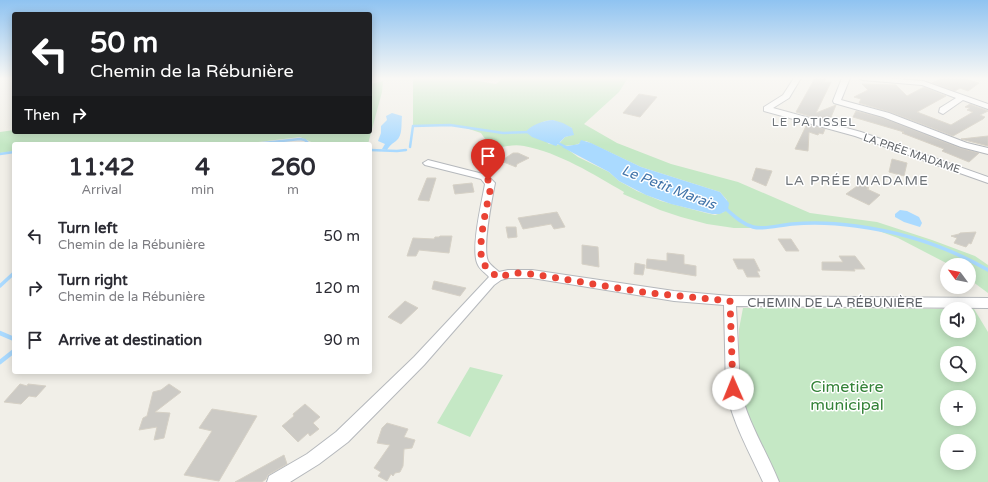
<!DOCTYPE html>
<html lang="en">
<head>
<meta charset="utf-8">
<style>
	body { margin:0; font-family:"Varela Round",sans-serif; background:#f7f7f7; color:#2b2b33; height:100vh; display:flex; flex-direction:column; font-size:15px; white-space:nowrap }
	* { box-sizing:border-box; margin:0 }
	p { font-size:13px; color:#7c7c81 }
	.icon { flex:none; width:22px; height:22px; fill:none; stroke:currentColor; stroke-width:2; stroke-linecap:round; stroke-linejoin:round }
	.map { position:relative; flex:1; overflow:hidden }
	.sheet { position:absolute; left:12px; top:142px; width:360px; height:232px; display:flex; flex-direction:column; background:#fff; border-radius:4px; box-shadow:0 2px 10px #0003 }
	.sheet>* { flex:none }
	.top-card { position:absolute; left:12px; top:12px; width:360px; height:122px; border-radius:4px; box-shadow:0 2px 10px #0003; background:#202124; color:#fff; overflow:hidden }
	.needle { width:26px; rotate:302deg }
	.controls { position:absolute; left:940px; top:258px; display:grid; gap:8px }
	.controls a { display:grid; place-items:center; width:36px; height:36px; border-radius:50%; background:#fff; box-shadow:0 2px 10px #0003; font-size:20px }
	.pin { position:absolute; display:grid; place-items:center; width:34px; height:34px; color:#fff; margin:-41px -17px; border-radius:50% 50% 50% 0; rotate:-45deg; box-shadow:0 0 4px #0007 }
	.pin .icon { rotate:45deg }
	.me { position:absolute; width:44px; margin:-22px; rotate:359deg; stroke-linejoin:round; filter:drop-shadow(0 0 3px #0008) }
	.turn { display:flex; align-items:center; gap:14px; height:84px; padding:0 12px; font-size:18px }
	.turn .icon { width:52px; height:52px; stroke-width:2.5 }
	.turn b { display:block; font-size:28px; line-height:34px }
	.then { display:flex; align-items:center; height:38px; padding:0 12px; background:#0003; gap:8px; font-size:15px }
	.eta { display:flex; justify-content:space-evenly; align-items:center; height:68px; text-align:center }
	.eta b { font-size:24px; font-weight:700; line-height:28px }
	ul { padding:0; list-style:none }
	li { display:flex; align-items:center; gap:12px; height:52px; padding:0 12px }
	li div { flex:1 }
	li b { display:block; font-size:15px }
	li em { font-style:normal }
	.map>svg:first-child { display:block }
	.green { fill:#c5e8c5; fill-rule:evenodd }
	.water { fill:#aadaff }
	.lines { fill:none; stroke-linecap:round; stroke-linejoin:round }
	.stream-far2 { stroke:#aadaff; stroke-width:2.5 }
	.stream-far1 { stroke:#aadaff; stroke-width:3.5 }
	.stream { stroke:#aadaff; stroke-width:4.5 }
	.building { fill:#cccac5; stroke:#d6d1c6 }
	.minor-casing { stroke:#b5b8bc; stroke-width:2 }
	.minor { fill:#fff; fill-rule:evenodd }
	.route { stroke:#ea4335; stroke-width:7; stroke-dasharray:0 12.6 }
	.labels { text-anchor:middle; stroke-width:3; stroke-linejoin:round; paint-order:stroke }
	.far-street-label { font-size:11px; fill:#5f6368; stroke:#fff }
	.far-neighbourhood-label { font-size:12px; letter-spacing:1px; fill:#70757a; stroke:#fff }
	.street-label { font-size:13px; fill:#5f6368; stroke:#fff }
	.neighbourhood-label { font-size:14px; letter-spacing:1px; fill:#70757a; stroke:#fff }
	.water-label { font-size:14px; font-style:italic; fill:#4174aa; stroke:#fff }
	.near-park-label { font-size:16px; fill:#348238; stroke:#fff }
</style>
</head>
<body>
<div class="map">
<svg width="988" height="482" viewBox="0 0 988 482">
	<rect width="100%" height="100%" fill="#f1efe8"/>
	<path class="green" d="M413,78H461L496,84L503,78H628L619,92L584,124L617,143L671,164L738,182L810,213L877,222L932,240L975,256L988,265V293L969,279V265H950L898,238L876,230L839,224H793L757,228H734L707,224L681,217L660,210L623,194L624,192C593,174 560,153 524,146C505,142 495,156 481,133L463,127L450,125L413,126ZM553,120L572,128V135L565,137L558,145L549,144L530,128L545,121ZM586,141L641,167L720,192L727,200L724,212L715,215L706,213L661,201L637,191L619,181L609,172L578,157L563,146L575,145Z
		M383,81L382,92L368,144H316L300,137L241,144H14V151L0,153V132L14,130V132H370V84Z
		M743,308L974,309L988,332V482H780L744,415L739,368V329ZM947,309H969V331H947ZM947,353H969V375H947ZM947,397H969V419H947ZM947,441H969V463H947Z
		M470,367L503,375L470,437L437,423Z"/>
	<path class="water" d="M392,113L402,116C401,124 403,136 396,141C392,144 390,145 387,150L382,149L385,144L378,141L381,133V126L387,120L386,116Z
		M553,120L563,123L572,128L574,135L565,137L556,146L532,137L526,132C530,125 545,120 553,120Z
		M581,140L591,143L641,167L720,192L729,203L728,210L720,214H712L671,204L646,195L619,181L609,172L562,147L579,144Z
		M900,210L907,211L919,217L922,223L920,227L904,222L895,217V214Z"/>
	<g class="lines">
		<path class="stream-far2" d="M556,142L568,148
			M254,144L300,139L305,140L309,144
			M410,147L413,126L450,125L503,133L530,132
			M370,150L397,151L406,150
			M0,154L14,152"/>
		<path class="stream-far1" d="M725,208C733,215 742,224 753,227C765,230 779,225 792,224C813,222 835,223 856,226C902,232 948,247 988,270
			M0,286L14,273"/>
		<path class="stream" d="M0,333L14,339
			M0,362L14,351"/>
	</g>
	<path class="building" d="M815,78H827L824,82H831L816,113L836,105L829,122L796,112Z
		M942,78H962L979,83L968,91L960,88L955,91L932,83Z
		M862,84L896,85L907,96L924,87L946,96L917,112L951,125L973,112L967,110L970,108L965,107L970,104L988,111L980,115L985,117L983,119L953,136L890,112L859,103L861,99L854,97L868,90Z
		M639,94L657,97L640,117L623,113Z
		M856,111L883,118L960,148L979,153L969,162L942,151L944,149L902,133L904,132L853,117Z
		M807,124L825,129L823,134L819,133L818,135L809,132L808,151L795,149Z
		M988,136V146L961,139Z
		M476,153H500L482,163L475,162Z
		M513,153H518L529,158L517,164L516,167L501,161Z
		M892,159L907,163L904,176L889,172Z
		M756,168L772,171L766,186L752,180Z
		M427,178H436L429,201L418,200Z
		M472,183L474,192L455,194L453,185Z
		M860,184L869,188L867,189L880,195L869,205L846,194Z
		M557,212L565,227L554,229L551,224L523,229L518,218Z
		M506,227H516L517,237L508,238Z
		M976,232L971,244L969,243L966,247L954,243L957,238L951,236L959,234L960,233Z
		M440,236H452L449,253L419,250L416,256H407L413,238L434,239L435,237H439Z
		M778,239H791L799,251H786Z
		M582,245L598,247L599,267L582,264Z
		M667,253L684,255V264L696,266V276L646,268L647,259L667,261Z
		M839,256H855L865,269H854L855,271L822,270V262H843Z
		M733,259H754L760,271H757L760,277H747L743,269H738Z
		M635,263L645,265L643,275L634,274Z
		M434,281L466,288L460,296L432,289Z
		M405,301L418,308L401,324L388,317Z
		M20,384L27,386L28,384L46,386L36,397L29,396L21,404L4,402Z
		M169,384L181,392L155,412L170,413L164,438L154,440L157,427L139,430L143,418L147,416L153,392L161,390Z
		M305,404L320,417L313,423L319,429L310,436L308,433L298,442L282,426L294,416L293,414Z
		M212,409L257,416L219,481L184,475L212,431L199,428Z
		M387,423L408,429L404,437L415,440L412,448L404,449L403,466L400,472L395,473L393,476L391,474L387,481L378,476L381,472L374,468L390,445L377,443L382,428Z
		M284,455L287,464L268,475L266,479L262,482H235Z"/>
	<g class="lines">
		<g class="minor-casing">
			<path id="minor" d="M794,78H801L789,98L773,108L861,132L988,177V183L855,136L764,111V107L783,95Z
				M842,78H850L841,100L889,113L967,143L988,148V154L961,147L883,117L834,103L833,101Z
				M859,78H884L923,81L988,104V109L963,100L943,114L939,112L940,108L956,98L922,85L863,80Z
				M428,160L487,175L495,183C492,199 482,248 488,261C490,265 496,269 499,272L508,270H532L674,291L730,296L988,298V308L736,306L740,389C748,423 766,450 779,482H763C749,451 732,422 726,389L724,305L674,301L532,278H508L501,280L494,285L424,365L348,442L319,464L290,482H267L269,476L307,454L336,432L414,357L489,277C486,273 480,270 478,265C470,251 482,201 485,184L481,179L425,165L423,163Z"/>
		</g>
		<use href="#minor" class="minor"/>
	</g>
	<linearGradient id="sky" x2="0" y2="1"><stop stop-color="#8fc3f1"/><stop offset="0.54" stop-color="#f9f8f5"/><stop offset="1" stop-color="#f9f8f5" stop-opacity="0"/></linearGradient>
	<rect width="988" height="145" fill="url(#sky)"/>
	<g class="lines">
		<path class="route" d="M488,180L491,186C488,202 475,251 484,264C487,269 493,273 497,277L517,273L532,274L649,293L730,301L733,389"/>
	</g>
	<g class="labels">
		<g class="far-street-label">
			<text transform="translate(912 153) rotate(19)" y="4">LA PRÉE MADAME</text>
		</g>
		<g class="far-neighbourhood-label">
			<text x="814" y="126">LE PATISSEL</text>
		</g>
		<g class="street-label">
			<text x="835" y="307">CHEMIN DE LA RÉBUNIÈRE</text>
		</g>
		<g class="neighbourhood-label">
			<text x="857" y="185">LA PRÉE MADAME</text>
		</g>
		<g class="water-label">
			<text transform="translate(669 187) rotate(21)" y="5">Le Petit Marais</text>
		</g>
		<g class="near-park-label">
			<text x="847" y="392">Cimetière<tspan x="847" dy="18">municipal</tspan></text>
		</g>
	</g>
</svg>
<div class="controls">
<a><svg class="needle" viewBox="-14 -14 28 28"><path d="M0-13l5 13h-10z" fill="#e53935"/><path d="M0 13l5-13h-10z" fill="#7c7c81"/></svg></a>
<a><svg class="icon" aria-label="sound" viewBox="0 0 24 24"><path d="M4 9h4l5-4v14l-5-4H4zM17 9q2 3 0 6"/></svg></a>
<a><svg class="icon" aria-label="search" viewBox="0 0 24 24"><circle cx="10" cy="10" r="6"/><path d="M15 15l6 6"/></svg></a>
<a>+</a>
<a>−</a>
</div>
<div class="pin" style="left:488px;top:180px;background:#d93025"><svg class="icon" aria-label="arrive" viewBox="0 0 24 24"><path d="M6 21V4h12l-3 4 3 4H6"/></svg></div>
<svg class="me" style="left:733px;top:389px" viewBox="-20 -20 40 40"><circle r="19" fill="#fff"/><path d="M0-13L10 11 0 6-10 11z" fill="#ea4335"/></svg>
<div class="top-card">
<div class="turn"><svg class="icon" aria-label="left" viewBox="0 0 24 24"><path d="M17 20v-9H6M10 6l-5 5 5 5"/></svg><div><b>50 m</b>Chemin de la Rébunière</div></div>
<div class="then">Then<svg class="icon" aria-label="right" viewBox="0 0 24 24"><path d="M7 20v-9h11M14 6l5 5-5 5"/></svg></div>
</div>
<section class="sheet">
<div class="eta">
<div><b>11:42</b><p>Arrival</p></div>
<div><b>4</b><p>min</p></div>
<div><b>260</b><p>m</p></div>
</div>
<ul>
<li><svg class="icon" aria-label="left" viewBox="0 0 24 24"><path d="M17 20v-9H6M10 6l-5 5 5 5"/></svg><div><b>Turn left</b><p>Chemin de la Rébunière</p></div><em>50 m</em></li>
<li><svg class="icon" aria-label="right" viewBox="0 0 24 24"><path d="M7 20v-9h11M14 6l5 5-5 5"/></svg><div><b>Turn right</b><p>Chemin de la Rébunière</p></div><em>120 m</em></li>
<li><svg class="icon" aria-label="arrive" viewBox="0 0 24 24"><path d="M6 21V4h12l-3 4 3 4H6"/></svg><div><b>Arrive at destination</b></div><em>90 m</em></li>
</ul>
</section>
</div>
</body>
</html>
